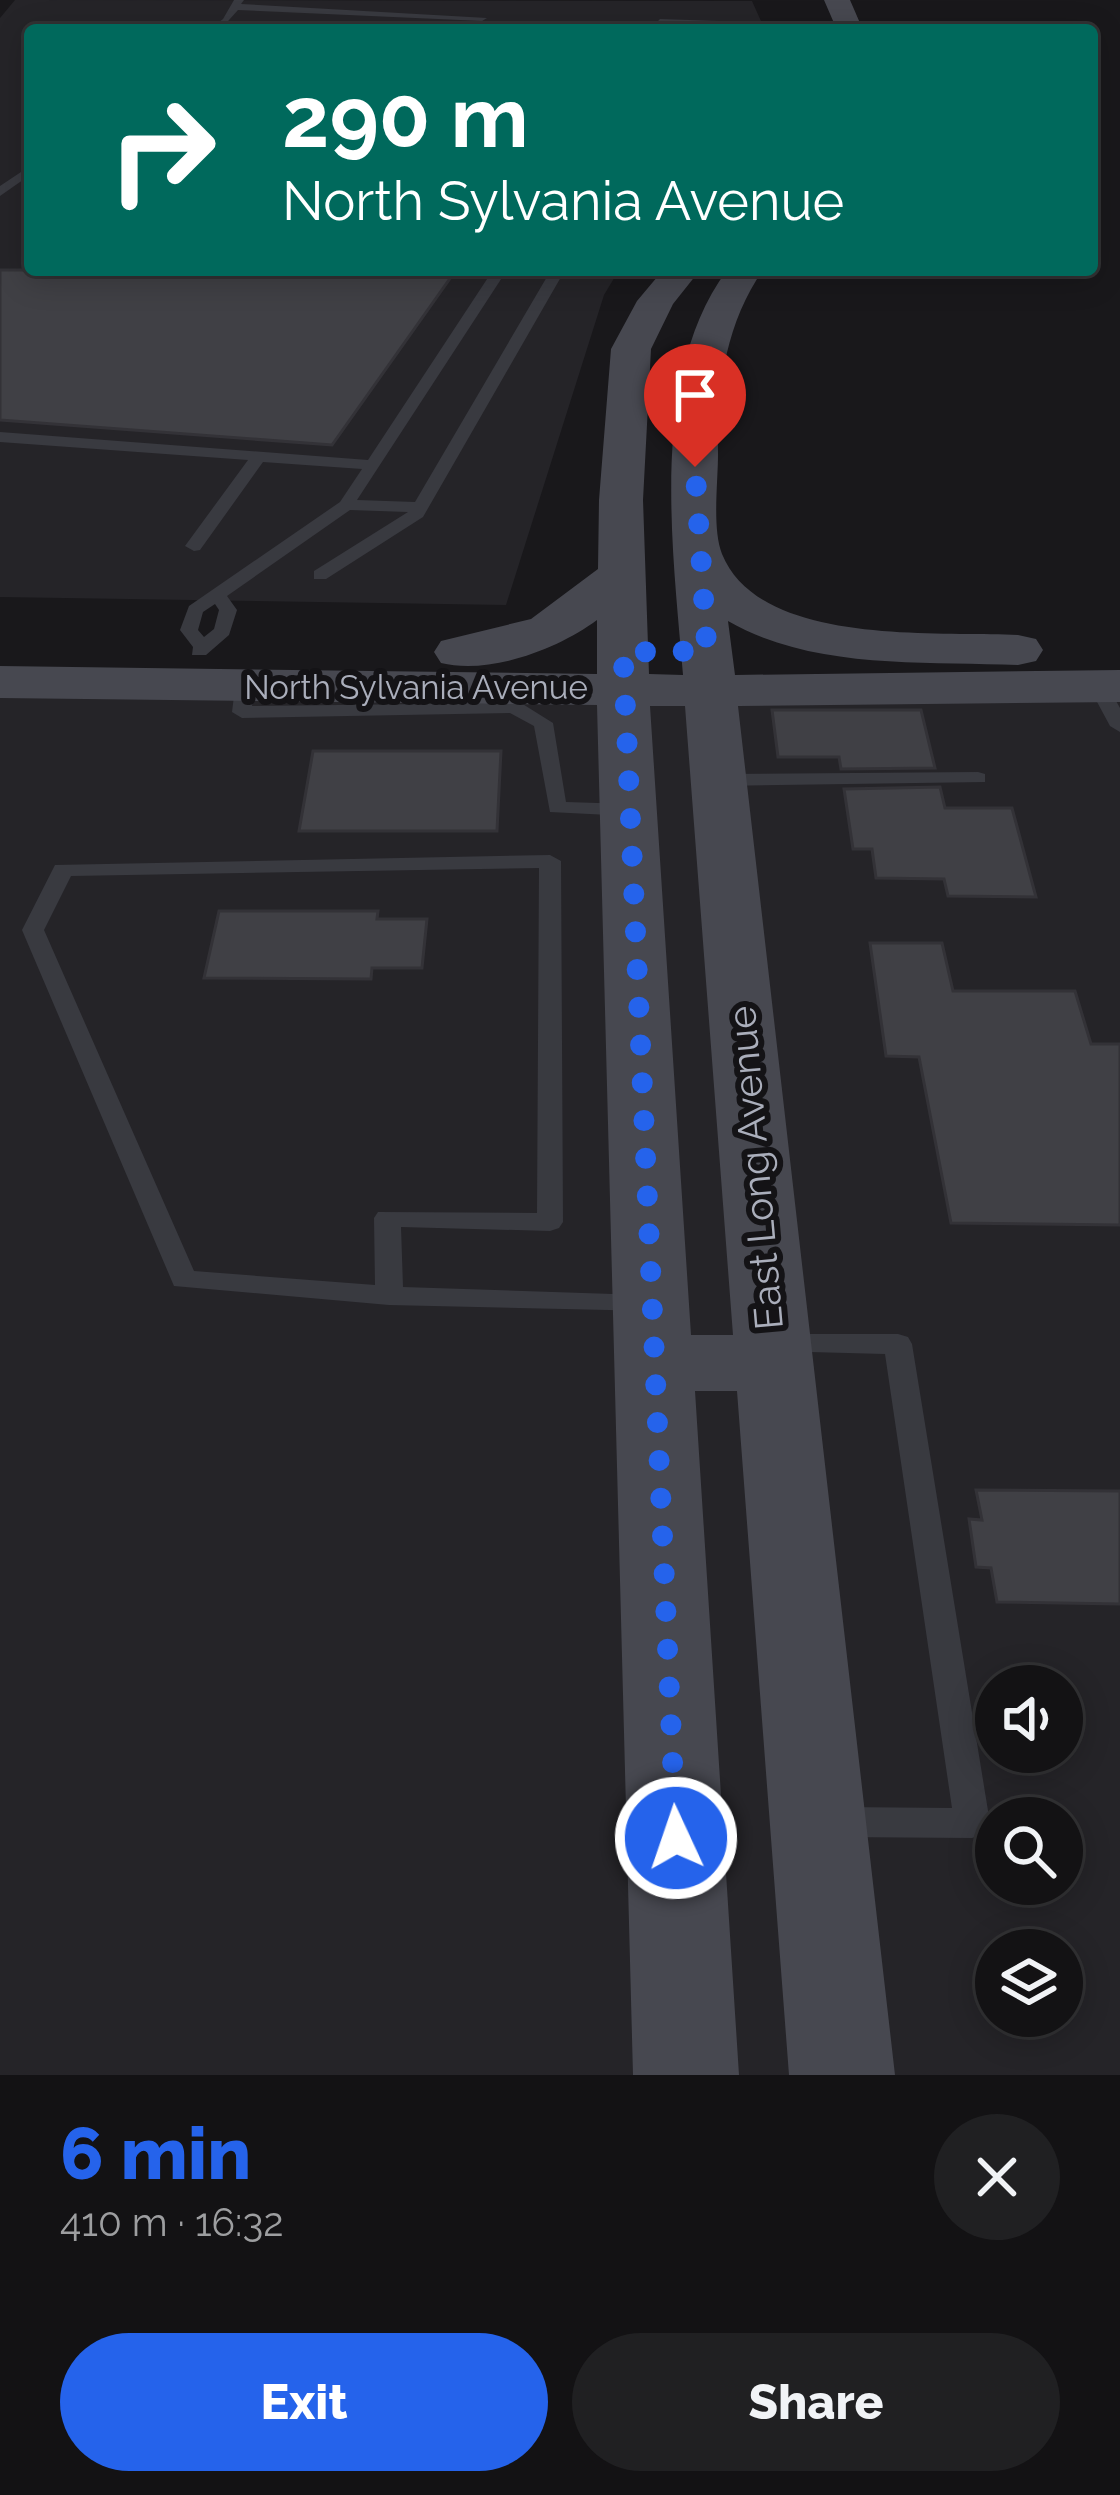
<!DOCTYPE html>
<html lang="en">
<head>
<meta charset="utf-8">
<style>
	body { margin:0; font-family:Raleway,sans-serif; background:#202022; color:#f1f3f6; height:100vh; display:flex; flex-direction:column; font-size:45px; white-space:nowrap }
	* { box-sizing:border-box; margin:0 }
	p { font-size:39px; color:#9d9ea0 }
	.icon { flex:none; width:66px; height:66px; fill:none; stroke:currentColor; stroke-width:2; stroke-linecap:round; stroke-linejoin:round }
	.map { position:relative; height:2075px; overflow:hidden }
	.drawer { display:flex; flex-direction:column; background:#131214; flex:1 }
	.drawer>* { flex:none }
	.top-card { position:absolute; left:24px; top:24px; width:1074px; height:252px; border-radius:12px; box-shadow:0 6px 30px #0003,0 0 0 3px #323234; background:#00695c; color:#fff; overflow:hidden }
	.fabs { position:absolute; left:975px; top:1665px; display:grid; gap:24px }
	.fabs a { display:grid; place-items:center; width:108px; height:108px; border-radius:50%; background:#131214; box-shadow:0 6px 30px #0003,0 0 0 3px #323234; font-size:60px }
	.pin { position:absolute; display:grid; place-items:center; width:102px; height:102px; color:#fff; margin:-123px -51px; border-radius:50% 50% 50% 0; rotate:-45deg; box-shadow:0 0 12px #0007 }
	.pin .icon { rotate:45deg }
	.me { position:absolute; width:132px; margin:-66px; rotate:357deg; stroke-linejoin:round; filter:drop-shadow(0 0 9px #0008) }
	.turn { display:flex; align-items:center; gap:42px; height:252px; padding:0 60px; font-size:54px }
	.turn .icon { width:156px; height:156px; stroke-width:2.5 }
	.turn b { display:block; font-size:84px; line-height:102px }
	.round { display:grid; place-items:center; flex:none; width:126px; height:126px; border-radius:63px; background:#202022 }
	.summary { display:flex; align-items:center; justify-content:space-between; height:204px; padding:0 60px }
	h1 { font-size:72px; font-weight:800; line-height:90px; color:#2563eb }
	.primary-button { display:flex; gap:24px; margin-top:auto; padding:24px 60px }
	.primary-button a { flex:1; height:138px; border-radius:72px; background:#2563eb; color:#fff; font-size:48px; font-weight:800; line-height:138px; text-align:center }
	.primary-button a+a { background:#202022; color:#f1f3f6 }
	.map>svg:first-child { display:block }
	.built { fill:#252428; fill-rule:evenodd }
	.building { fill:#404045; stroke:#333237; stroke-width:3 }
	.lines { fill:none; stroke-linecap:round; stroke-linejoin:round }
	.lane { fill:#393a40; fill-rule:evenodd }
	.secondary { fill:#474850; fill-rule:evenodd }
	.route { stroke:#2563eb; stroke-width:21; stroke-dasharray:0 37.8 }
	.labels { text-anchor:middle; stroke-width:12; stroke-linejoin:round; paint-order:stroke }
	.far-street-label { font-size:33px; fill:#aaaebb; stroke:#141316 }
	.street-label { font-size:39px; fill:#aaaebb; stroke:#141316 }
</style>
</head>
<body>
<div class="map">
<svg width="1120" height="2075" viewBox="0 0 1120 2075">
	<rect width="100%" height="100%" fill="#19181b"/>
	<path class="built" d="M15,0L752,1L765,30H30V270H619L604,295L506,605L0,597V18Z
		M0,694L1120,699V2075H0ZM996,1686H1062V1752H996ZM996,1818H1062V1884H996ZM996,1950H1062V2016H996Z"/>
	<path class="building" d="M0,270H456L332,445L0,420Z
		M772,710H921L935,768L841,769L839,757H778Z
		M313,751H501L497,831H299Z
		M940,787L945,808H1012L1036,897L948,896L944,879L876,878L872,849H853L844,789Z
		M219,911H378L377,919H427L422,968H372L371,979L204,978Z
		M870,943H942L953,991H1075L1091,1044H1120V1225L951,1223L919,1057L886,1056Z
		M976,1490L1120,1491V1604L997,1602L991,1568L976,1567L969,1519L982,1520Z"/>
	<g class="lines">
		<path class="lane" d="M234,0H244L241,4L487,18L482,21L238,10L220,30H209L223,19Z
			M660,19L719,21L724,24L719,30L663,25L659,30H649Z
			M30,166V175L0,196V186Z
			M493,270H507L357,500L415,502L551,270H565L423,517L326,579H314V571L408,512L350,510L227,596L237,610L229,635L206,655H192L193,647L180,630L189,606L340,502L362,469L263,462L200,550L194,551L185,546L248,460L0,442V432L368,460ZM215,604L219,610L214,629L204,637L198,630L203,612Z
			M595,270H663L665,272L658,276L602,274Z
			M1099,681L1106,683L1120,708V732L1110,726L1089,687Z
			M245,682L255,688L252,706L521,703L553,723L566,802L629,804L639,810L629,816L550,812L534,726L510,713L242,718L232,712L235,688Z
			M978,772L985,774V782L718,786L708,780L718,774Z
			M550,855L561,861L563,1222L559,1228L550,1231L401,1227L403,1287L643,1295L653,1297L657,1304L653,1311L389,1305L174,1286L22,930L55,865ZM539,868L537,1213L378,1212L374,1218L375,1285L194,1271L44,930L71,876Z
			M782,1334H898L908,1337L912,1344L990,1823L984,1834L972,1838L838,1837L826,1833L820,1822L826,1811L838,1807L952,1808L885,1354L772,1351L768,1344L772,1337Z"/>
		<path class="secondary" d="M824,0H850L863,30H837Z
			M663,270H700L673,304L651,349L643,500L649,674L683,675C673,550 648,377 727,270H763C725,325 717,388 718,454C718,483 712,528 722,554C760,647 936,631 1018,635L1036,639L1043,650L1036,661L1018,665C924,661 813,670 728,621L735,675L1120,670V702L738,706L895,2075H789L737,1391H695L739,2075H633L597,705L0,698V666L597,674V620C558,649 490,675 441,663L434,652L441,641L531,619L598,569L599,500L611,349L637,301ZM650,706H685L733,1335H691Z"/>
	</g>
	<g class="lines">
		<path class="route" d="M676,1838L623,652L707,651L695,467"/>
	</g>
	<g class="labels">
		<g class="far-street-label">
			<text x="416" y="699">North Sylvania Avenue</text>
		</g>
		<g class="street-label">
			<text transform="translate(755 1168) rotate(-95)" y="14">East Long Avenue</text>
		</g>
	</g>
</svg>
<div class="fabs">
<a><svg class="icon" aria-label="sound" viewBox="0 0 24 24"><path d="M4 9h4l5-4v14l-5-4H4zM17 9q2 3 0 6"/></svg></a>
<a><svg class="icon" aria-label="search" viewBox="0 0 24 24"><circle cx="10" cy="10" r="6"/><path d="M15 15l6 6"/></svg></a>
<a><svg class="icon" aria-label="layers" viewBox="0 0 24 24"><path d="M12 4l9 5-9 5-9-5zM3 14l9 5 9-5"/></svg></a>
</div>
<div class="pin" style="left:695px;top:467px;background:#d93025"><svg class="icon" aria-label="arrive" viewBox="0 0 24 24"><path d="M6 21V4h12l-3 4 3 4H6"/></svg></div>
<svg class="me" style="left:676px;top:1838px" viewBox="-20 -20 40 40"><circle r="17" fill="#2563eb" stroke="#fff" stroke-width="3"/><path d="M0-11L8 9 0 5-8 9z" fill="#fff"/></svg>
<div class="top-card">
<div class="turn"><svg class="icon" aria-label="right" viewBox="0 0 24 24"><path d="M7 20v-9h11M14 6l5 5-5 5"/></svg><div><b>290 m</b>North Sylvania Avenue</div></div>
</div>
</div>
<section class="drawer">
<div class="summary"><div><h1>6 min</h1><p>410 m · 16:32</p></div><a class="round"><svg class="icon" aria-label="close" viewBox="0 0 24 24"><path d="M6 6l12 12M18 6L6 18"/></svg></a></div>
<div class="primary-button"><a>Exit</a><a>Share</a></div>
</section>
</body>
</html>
